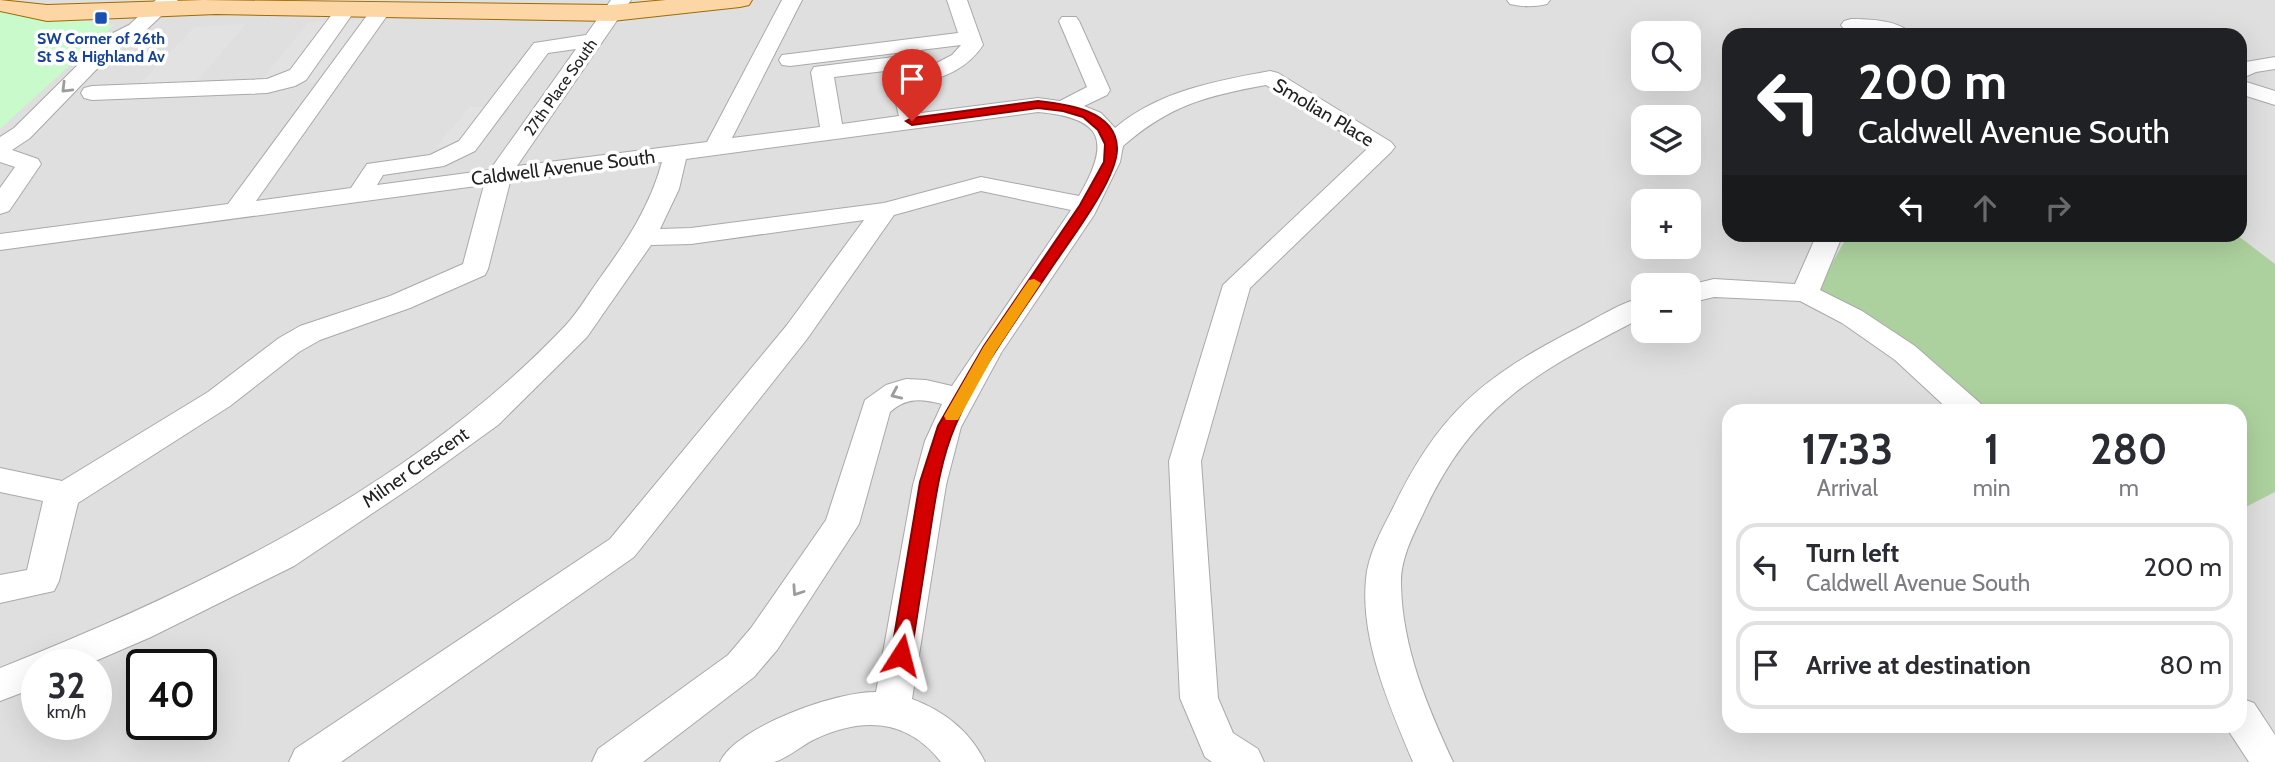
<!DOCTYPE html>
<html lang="en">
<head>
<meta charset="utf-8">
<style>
	body { margin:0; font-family:Cabin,sans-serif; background:#f7f7f7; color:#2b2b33; height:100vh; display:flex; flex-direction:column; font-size:26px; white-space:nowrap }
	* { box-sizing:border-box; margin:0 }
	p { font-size:23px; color:#7c7c81 }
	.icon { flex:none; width:38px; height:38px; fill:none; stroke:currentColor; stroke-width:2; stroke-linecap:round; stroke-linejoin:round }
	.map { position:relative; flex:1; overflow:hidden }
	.side { position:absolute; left:1722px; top:404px; width:525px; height:329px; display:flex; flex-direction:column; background:#fff; border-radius:21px; box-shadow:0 7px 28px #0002 }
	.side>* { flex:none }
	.top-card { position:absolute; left:1722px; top:28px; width:525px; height:214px; border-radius:21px; box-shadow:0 7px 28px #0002; background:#202124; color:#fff; overflow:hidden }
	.fabs { position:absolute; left:1631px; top:21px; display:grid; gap:14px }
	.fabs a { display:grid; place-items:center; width:70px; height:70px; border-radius:14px; background:#fff; box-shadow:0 7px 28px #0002; font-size:35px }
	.speed { position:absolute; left:21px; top:649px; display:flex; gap:14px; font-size:35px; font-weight:700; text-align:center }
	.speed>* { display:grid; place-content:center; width:91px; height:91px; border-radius:50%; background:#fff; box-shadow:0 7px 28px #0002; line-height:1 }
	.speed small { font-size:18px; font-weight:400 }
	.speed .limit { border:4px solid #111; border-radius:10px; background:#fff; color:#111 }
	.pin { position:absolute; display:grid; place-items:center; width:60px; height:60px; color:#fff; margin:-72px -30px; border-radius:50% 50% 50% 0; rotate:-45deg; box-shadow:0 0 7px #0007 }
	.pin .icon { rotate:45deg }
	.me { position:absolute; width:77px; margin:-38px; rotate:9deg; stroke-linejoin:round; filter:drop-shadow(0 0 5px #0008) }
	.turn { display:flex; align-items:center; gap:24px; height:147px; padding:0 21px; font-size:32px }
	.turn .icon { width:91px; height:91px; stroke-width:2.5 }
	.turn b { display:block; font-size:49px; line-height:60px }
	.lanes { display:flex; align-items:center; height:66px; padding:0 21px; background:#0003; justify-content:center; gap:35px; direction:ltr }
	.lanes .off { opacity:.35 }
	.eta { display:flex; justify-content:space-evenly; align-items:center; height:119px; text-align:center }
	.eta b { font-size:42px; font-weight:700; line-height:49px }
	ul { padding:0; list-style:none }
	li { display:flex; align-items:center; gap:21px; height:88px; margin:0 14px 10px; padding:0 7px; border:4px solid #e1e1e2; border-radius:21px }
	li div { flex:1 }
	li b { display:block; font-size:26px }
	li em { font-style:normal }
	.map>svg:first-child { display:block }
	.residential { fill:#e0dfdf; fill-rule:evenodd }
	.forest { fill:#add19e }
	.park { fill:#c8facc }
	.parking { fill:#e2e2e2 }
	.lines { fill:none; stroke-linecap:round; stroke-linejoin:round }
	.minor-casing { stroke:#a9a9a9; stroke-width:2 }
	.major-casing { stroke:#a06b00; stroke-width:2 }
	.minor { fill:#fff; fill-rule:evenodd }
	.major { fill:#fcd6a4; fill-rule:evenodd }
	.oneway { stroke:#9c9c9c }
	.route { fill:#d40000; stroke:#8a0000; stroke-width:2 }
	.slow { fill:#f59e0b }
	.transit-dot { fill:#1a4fb4; stroke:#fff; stroke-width:2.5 }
	.labels { text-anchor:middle; stroke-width:7; stroke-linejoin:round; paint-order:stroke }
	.far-transit-label { font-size:16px; font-weight:bold; fill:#164399; stroke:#fff }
	.far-street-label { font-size:16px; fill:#222; stroke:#fff }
	.street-label { font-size:19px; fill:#222; stroke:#fff }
</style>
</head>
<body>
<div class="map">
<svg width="2275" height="762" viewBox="0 0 2275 762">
	<rect width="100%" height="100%" fill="#f2efe9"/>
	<path class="residential" d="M0,0H2275V762H0ZM1643,33H1689V79H1643ZM1729,35H2240V234H1729ZM1643,117H1689V163H1643ZM1643,201H1689V247H1643ZM1643,285H1689V331H1643ZM1729,411H2240V726H1729ZM37,665H96V724H37ZM142,665H201V724H142Z"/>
	<path class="forest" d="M1848,235H2237L2275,264V492L2240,510V411H1979L1915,349L1817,290Z"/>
	<path class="park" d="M0,9L114,25L0,129Z"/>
	<path class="parking" d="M362,20L321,82L254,89L309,22Z
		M246,24L196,82L139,85L194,27Z
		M508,106L479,147H436L470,107Z"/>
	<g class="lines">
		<g class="minor-casing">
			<path id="minor" d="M156,0H178L143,33L121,44L30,138L12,150L38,159L41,164L9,211L0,214V188L15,167L0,162V137L14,128L107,36L129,25Z
				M611,0H631L517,166L707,142L782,0H802L732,138L820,127L811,72L814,67L918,54L926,55L931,66L952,55L961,45L790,66L782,65L779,60L782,55L958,33L947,0H967L983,45C966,71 942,77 914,86L921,113L1038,98L1060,101L1087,87L1059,21L1062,17H1076L1079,21L1110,90L1107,95L1084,106L1101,113L1115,128C1159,91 1215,81 1270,71L1278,73L1391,142L1395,147L1391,152L1250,288L1201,461L1218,698L1233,733L1258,749L1264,762H1212L1205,757L1180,698L1169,461L1223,285L1368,148L1266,85C1206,96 1170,105 1123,146L1120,162L1094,215L1001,353L961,427L946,485L912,699C944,711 970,731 985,762H941C906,717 859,717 811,741C800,747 786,759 774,762C758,762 736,762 720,762C736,727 837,691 876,692L913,485L925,441L942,404C921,399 907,397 890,412L859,524L777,650L754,677L643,762H592L598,749L728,655L751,628L826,520L865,400L886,385L906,379L926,380L952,386L1071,210L981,191L894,215L807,339L634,557L341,762H289L295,749L610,539L787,325L864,220L691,244L651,245L587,337L498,425L419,482L294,566L151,637L86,665H37V687L0,701V668C200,589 416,484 566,325C579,311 589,293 600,278C627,241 650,206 662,162L510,182L488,269L485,275L410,308L320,340L299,352L230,406L78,503L59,581L54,591L0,603V575L27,570L43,501L0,492V468L62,481L208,392L279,338L300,326L390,296L463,264L484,185L0,250V234L228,204L374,6H388L391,10L256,201L351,188L367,164L430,155L459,141L534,43L586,35ZM576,49L490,170L377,185L383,175L444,166L475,151L548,53ZM910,68L911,73L894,78L891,83L899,116L842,124L834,77ZM1038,112C1104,118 1111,141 1079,196L981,177L884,203L691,228L660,229L679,189L686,159Z
				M1507,0H1550L1547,4C1535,7 1522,7 1510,4Z
				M346,3L353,5L356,9L306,80L295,86L267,93L92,100L84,98L81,93L84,88L92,86L267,79L290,70L339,5Z
				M1851,19C1869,19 1901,20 1912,35C1891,35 1865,35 1844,29L1841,25L1844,21Z
				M2275,57V69L2256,72L2240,79V63Z
				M2240,80L2275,91V105L2240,94Z
				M1817,234H1843L1820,290L1862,311L1915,346L1980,403L1984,411H1950L1895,360L1842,323L1800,301L1714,297L1689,303V285L1714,279L1795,284Z
				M1643,297V317C1540,371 1474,402 1423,514C1413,535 1400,560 1401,584C1402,647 1427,706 1453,762H1413C1390,707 1360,640 1366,579C1368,555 1381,531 1392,510C1438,414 1482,377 1576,329C1597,318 1620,303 1643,297Z
				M2240,698L2254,703L2275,735V762H2249L2226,727L2240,726Z"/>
		</g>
		<g class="major-casing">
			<path id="major" d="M0,0L47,5L203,0L612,5L666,0H752L749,5L740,7L612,21L216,14L47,21L0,11Z"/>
		</g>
		<use href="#minor" class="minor"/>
		<use href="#major" class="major"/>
	</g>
	<defs><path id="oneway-chevron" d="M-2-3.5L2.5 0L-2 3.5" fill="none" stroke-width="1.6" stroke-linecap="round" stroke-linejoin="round" transform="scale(1.75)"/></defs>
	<g class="oneway">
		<use href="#oneway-chevron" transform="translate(66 88) rotate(135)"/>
		<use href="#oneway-chevron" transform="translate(896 394) rotate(156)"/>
		<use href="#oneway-chevron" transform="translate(797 591) rotate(124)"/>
	</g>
	<path class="route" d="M1038,101C1066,104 1116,110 1117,148C1118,178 1070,240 1052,267C1018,318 979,369 955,426C940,461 935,501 929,539C923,578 917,616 911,655L908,661L901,663L894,661L891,655L920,482L938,426L984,346L1080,205L1104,162L1105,144L1098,130L1083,117L1063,111L1038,108L912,125L906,121L912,118Z"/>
	<path class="slow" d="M1034,279L1041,283L996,351L958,420H946L944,416L984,346L1029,280Z"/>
	<rect class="transit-dot" x="94" y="11" width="14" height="14" rx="3.5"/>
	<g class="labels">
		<g class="far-transit-label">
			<text x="101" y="44">SW Corner of 26th<tspan x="101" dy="18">St S &amp; Highland Av</tspan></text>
		</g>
		<g class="far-street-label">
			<text transform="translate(560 87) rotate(-55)" y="6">27th Place South</text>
		</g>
		<g class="street-label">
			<text transform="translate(1324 112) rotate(31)" y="7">Smolian Place</text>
			<text transform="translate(563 167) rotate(-7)" y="7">Caldwell Avenue South</text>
			<text transform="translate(415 467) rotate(-35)" y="7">Milner Crescent</text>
		</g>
	</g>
</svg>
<div class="fabs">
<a><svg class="icon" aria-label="search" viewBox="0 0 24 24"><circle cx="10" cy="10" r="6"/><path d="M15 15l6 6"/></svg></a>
<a><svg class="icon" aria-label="layers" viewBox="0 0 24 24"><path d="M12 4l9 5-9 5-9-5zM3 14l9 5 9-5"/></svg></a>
<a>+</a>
<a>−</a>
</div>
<div class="speed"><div>32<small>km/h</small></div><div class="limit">40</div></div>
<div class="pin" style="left:912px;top:121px;background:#d93025"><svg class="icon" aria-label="arrive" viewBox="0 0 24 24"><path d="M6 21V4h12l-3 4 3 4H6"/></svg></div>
<svg class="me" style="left:901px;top:655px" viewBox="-20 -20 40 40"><path d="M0-17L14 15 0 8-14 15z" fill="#d40000" stroke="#fff" stroke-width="4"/></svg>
<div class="top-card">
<div class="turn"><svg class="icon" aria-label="left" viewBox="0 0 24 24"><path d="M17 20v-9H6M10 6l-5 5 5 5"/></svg><div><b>200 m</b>Caldwell Avenue South</div></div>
<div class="lanes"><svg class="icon" aria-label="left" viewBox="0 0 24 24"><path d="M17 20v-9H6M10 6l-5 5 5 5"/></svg><svg class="icon off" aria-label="ahead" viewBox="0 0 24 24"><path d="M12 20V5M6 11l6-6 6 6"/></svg><svg class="icon off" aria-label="right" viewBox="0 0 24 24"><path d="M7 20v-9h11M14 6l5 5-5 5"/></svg></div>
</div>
<section class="side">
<div class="eta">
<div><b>17:33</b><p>Arrival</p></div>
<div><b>1</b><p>min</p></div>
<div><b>280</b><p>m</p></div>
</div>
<ul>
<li><svg class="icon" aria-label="left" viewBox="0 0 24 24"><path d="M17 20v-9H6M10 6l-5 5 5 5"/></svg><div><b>Turn left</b><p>Caldwell Avenue South</p></div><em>200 m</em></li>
<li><svg class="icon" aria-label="arrive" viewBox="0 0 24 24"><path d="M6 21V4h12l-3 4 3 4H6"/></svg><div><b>Arrive at destination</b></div><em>80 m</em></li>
</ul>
</section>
</div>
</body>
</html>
